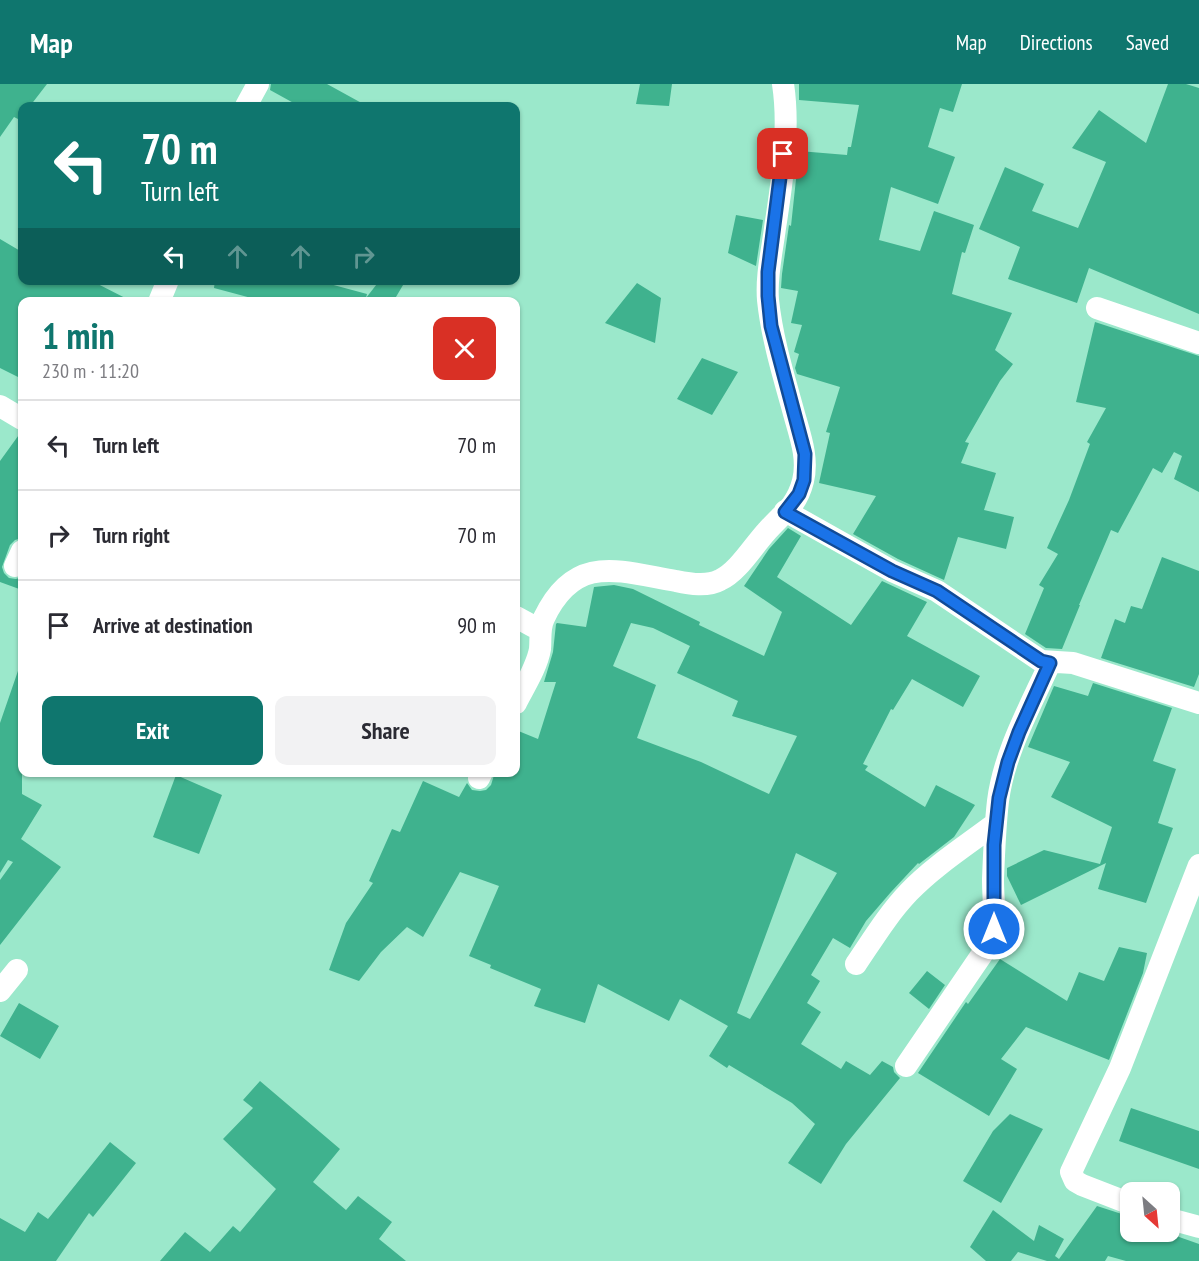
<!DOCTYPE html>
<html lang="en">
<head>
<meta charset="utf-8">
<style>
	body { margin:0; font-family:"PT Sans Narrow",sans-serif; background:#f2f2f3; color:#2b2b33; height:100vh; display:flex; flex-direction:column; font-size:22px; white-space:nowrap }
	* { box-sizing:border-box; margin:0 }
	p { font-size:20px; color:#7c7c81 }
	.icon { flex:none; width:33px; height:33px; fill:none; stroke:currentColor; stroke-width:2; stroke-linecap:round; stroke-linejoin:round }
	.map { position:relative; flex:1; overflow:hidden }
	.sheet { position:absolute; left:18px; top:213px; width:502px; height:480px; display:flex; flex-direction:column; background:#fff; border-radius:12px; box-shadow:0 2px 4px #0004 }
	.sheet>* { flex:none }
	.guide { position:absolute; left:18px; top:18px; width:502px; height:183px; border-radius:12px; box-shadow:0 2px 4px #0004; background:#0f766e; color:#fff; overflow:hidden }
	.needle { width:39px; rotate:153deg }
	.tools { position:absolute; left:1120px; top:1098px; display:grid; gap:12px }
	.tools a { display:grid; place-items:center; width:60px; height:60px; border-radius:12px; background:#fff; box-shadow:0 2px 4px #0004; font-size:30px }
	.pin { position:absolute; display:grid; place-items:center; width:51px; height:51px; color:#fff; margin:-26px; border-radius:12px; box-shadow:0 3px 9px #0006 }
	.me { position:absolute; width:66px; margin:-33px; rotate:0deg; stroke-linejoin:round; filter:drop-shadow(0 0 4px #0008) }
	.turn { display:flex; align-items:center; gap:21px; height:126px; padding:0 24px; font-size:27px }
	.turn .icon { width:78px; height:78px; stroke-width:2.5 }
	.turn b { display:block; font-size:42px; line-height:51px }
	.lanes { display:flex; align-items:center; height:57px; padding:0 24px; background:#0003; justify-content:center; gap:30px; direction:ltr }
	.lanes .off { opacity:.35 }
	.round { display:grid; place-items:center; flex:none; width:63px; height:63px; border-radius:12px; background:#f2f2f3 }
	.head { display:flex; align-items:center; justify-content:space-between; height:102px; padding:0 24px }
	h1 { font-size:36px; font-weight:700; line-height:45px; color:#0f766e }
	.action { display:flex; gap:12px; margin-top:auto; padding:12px 24px }
	.action a { flex:1; height:69px; border-radius:12px; background:#0f766e; color:#fff; font-size:24px; font-weight:700; line-height:69px; text-align:center }
	.action a+a { background:#f2f2f3; color:#2b2b33 }
	ul { padding:0; list-style:none }
	li { display:flex; align-items:center; gap:18px; height:90px; padding:0 24px; border-top:2px solid #e1e1e2 }
	li div { flex:1 }
	li b { display:block; font-size:22px }
	li em { font-style:normal }
	header { display:flex; align-items:center; gap:36px; box-sizing:border-box; height:84px; padding:0 30px; background:#0f766e; color:#fff }
	header strong { font-size:28px }
	nav { display:flex; gap:33px; margin-inline-start:auto; font-size:21px }
	.map>svg:first-child { display:block }
	.building { fill:#3fb28e; fill-rule:evenodd }
	.lines { fill:none; stroke-linecap:round; stroke-linejoin:round }
	.minor { stroke:#fff; stroke-width:22 }
	.route-casing { stroke:#114b97; stroke-width:15 }
	.route { stroke:#1a73e8; stroke-width:10 }
</style>
</head>
<body>
<header>
<strong>Map</strong>
<nav><a>Map</a><a>Directions</a><a>Saved</a></nav>
</header>
<div class="map">
<svg width="1199" height="1177" viewBox="0 0 1199 1177">
	<rect width="100%" height="100%" fill="#9be8cb"/>
	<path class="building" d="M0,0H47L30,22H22V33L20,36L14,33L0,53Z
		M271,0H327L367,22H299L270,6Z
		M640,0H672L669,22L636,20Z
		M799,0H962L953,28L940,24L928,63L955,73L938,120L891,103L879,156L920,167L934,127L974,141L965,169L962,168L952,210L1012,229L995,266L1013,280L1000,297L965,358L969,359L961,379L996,389L984,426L1014,433L1006,465L958,453L944,496L898,475L853,450L876,412L819,399L830,349L826,348L840,303L797,290L795,284L799,270L794,268L802,241L791,239L798,207L781,204L782,190L789,141L791,142L799,67L847,71L848,63H851L859,21L799,16Z
		M1168,0H1186L1199,4V230L1089,184L1077,219L1008,195L1020,163L979,145L1005,83L1044,100L1032,127L1078,144L1106,78L1072,64L1099,26L1146,59Z
		M736,131L763,136L756,182L728,169Z
		M0,155L22,168V196H90L133,218H22V295L0,284Z
		M215,196H315L367,210L366,214L380,196H406L393,218H266L214,204Z
		M637,199L661,214L655,259L605,239Z
		M1095,238L1199,272V408L1174,395L1182,372L1174,368L1162,389L1153,384L1118,449L1111,446L1079,521H1080L1062,565L1046,564L1025,550L1044,504L1039,501L1058,470L1047,464L1069,416L1090,360L1087,358L1106,324L1076,318Z
		M702,274L738,288L712,331L677,315Z
		M21,348H22V454L15,456L10,461L2,483L4,489L9,494L16,495L22,493V506L0,498V377Z
		M788,444L801,452L777,493L851,541L882,497L927,518L907,552L980,592L963,623L912,595L893,626L891,625L863,680L868,682L865,686L925,723L936,701L975,721L954,753L919,780L918,779L891,808L866,837L850,864L833,854L811,891L820,897L807,919L821,928L801,960L841,985L846,977L870,991L882,977L893,983L894,988L900,994L846,1060L821,1100L788,1079L815,1040L792,1019L729,981L727,984L709,972L728,942L680,915L669,937L598,900L585,939L534,922L541,905L490,884L491,881L469,872L499,802L460,788L423,853L407,843L381,868L359,897L329,886L346,839L373,799L369,797L392,745L400,748L423,697L459,713L467,699L472,706L480,707L486,706L491,701L495,688H516V646L538,655L556,598H544L553,568L556,540L557,539L586,543L594,503L614,501L633,505L700,538L699,541L764,572L782,528L744,502L769,465ZM631,539L653,544L690,562L677,589L738,617L732,632L797,652L769,710L701,678L637,654L656,601L613,582ZM796,769L837,789L750,935L737,929Z
		M1162,473L1199,487V590L1194,603L1101,574L1115,535L1125,539L1131,522L1142,525Z
		M19,584H22V710L42,721L21,755L61,783L0,861V796L13,778L8,776L0,789V639Z
		M1093,599L1172,624L1153,677L1176,685L1158,739L1173,744L1146,819L1098,805L1106,779L1021,821L1007,792V784L1044,766L1100,780L1112,743L1051,713L1070,678L1028,663L1054,602L1088,612Z
		M176,691L222,711L199,770L153,753Z
		M1119,863L1147,869L1143,889L1109,976L1026,943L1001,975L1017,985L989,1032L918,989L966,918L968,920L1000,875L1067,917L1079,888L1104,897Z
		M927,887L945,901L929,925L909,909Z
		M19,919L59,942L40,975L0,952Z
		M260,997L340,1065L313,1098L346,1126L358,1112L392,1138L379,1155L406,1177H160L185,1148L210,1168L233,1142L240,1148L276,1105L223,1055L253,1024L243,1016Z
		M1131,1024L1199,1047V1085L1119,1057Z
		M1010,1030L1043,1045L1001,1119L963,1097L993,1047Z
		M110,1058L136,1079L93,1133L89,1129L56,1177H0V1134L25,1148L38,1128L48,1135Z
		M1097,1122L1131,1133V1148H1165L1199,1160V1177H1126L1108,1172L1105,1177H1047L1018,1168L1011,1177H986L970,1163L993,1126L1034,1157L1039,1141L1064,1155L1055,1172L1059,1175Z"/>
	<g class="lines">
		<path class="minor" d="M246,22L258,0
			M159,218L168,196
			M1097,224L1199,259
			M0,322L22,335
			M785,427L892,487L937,507L1041,577L1073,579L1199,619
			M15,482L22,467
			M516,533L540,546
			M516,619C524,603 537,583 540,565C541,554 539,544 544,534C575,469 618,487 676,497C690,500 707,503 720,496C738,488 753,462 767,447C775,438 784,430 792,421C797,414 801,405 803,397C809,373 799,349 793,326C783,290 772,254 768,216C766,192 772,168 775,144C782,99 790,45 783,0
			M479,694L482,688
			M856,880C873,855 888,830 909,808C934,782 967,761 996,739
			M0,907L17,886
			M906,982L987,863C998,834 993,824 993,795C994,769 995,743 998,717C1004,669 1030,623 1050,579
			M1131,1120L1082,1101L1075,1097L1071,1088L1120,984L1199,781
			M1170,1135L1199,1143"/>
	</g>
	<g class="lines">
		<g class="route-casing">
			<path id="route" d="M783,70L768,188V212L771,242L805,370L804,396L799,410L785,428L892,487L937,507L1041,577L1050,579L1019,648L1008,678L999,714L994,761V845"/>
		</g>
		<use href="#route" class="route"/>
	</g>
</svg>
<div class="tools">
<a><svg class="needle" viewBox="-14 -14 28 28"><path d="M0-13l5 13h-10z" fill="#e53935"/><path d="M0 13l5-13h-10z" fill="#7c7c81"/></svg></a>
</div>
<div class="pin" style="left:783px;top:70px;background:#d93025"><svg class="icon" aria-label="arrive" viewBox="0 0 24 24"><path d="M6 21V4h12l-3 4 3 4H6"/></svg></div>
<svg class="me" style="left:994px;top:845px" viewBox="-20 -20 40 40"><circle r="17" fill="#1a73e8" stroke="#fff" stroke-width="3"/><path d="M0-11L8 9 0 5-8 9z" fill="#fff"/></svg>
<div class="guide">
<div class="turn"><svg class="icon" aria-label="left" viewBox="0 0 24 24"><path d="M17 20v-9H6M10 6l-5 5 5 5"/></svg><div><b>70 m</b>Turn left</div></div>
<div class="lanes"><svg class="icon" aria-label="left" viewBox="0 0 24 24"><path d="M17 20v-9H6M10 6l-5 5 5 5"/></svg><svg class="icon off" aria-label="ahead" viewBox="0 0 24 24"><path d="M12 20V5M6 11l6-6 6 6"/></svg><svg class="icon off" aria-label="ahead" viewBox="0 0 24 24"><path d="M12 20V5M6 11l6-6 6 6"/></svg><svg class="icon off" aria-label="right" viewBox="0 0 24 24"><path d="M7 20v-9h11M14 6l5 5-5 5"/></svg></div>
</div>
<section class="sheet">
<div class="head"><div><h1>1 min</h1><p>230 m · 11:20</p></div><a class="round" style="background:#d93025;color:#fff"><svg class="icon" aria-label="close" viewBox="0 0 24 24"><path d="M6 6l12 12M18 6L6 18"/></svg></a></div>
<ul>
<li><svg class="icon" aria-label="left" viewBox="0 0 24 24"><path d="M17 20v-9H6M10 6l-5 5 5 5"/></svg><div><b>Turn left</b></div><em>70 m</em></li>
<li><svg class="icon" aria-label="right" viewBox="0 0 24 24"><path d="M7 20v-9h11M14 6l5 5-5 5"/></svg><div><b>Turn right</b></div><em>70 m</em></li>
<li><svg class="icon" aria-label="arrive" viewBox="0 0 24 24"><path d="M6 21V4h12l-3 4 3 4H6"/></svg><div><b>Arrive at destination</b></div><em>90 m</em></li>
</ul>
<div class="action"><a>Exit</a><a>Share</a></div>
</section>
</div>
</body>
</html>
